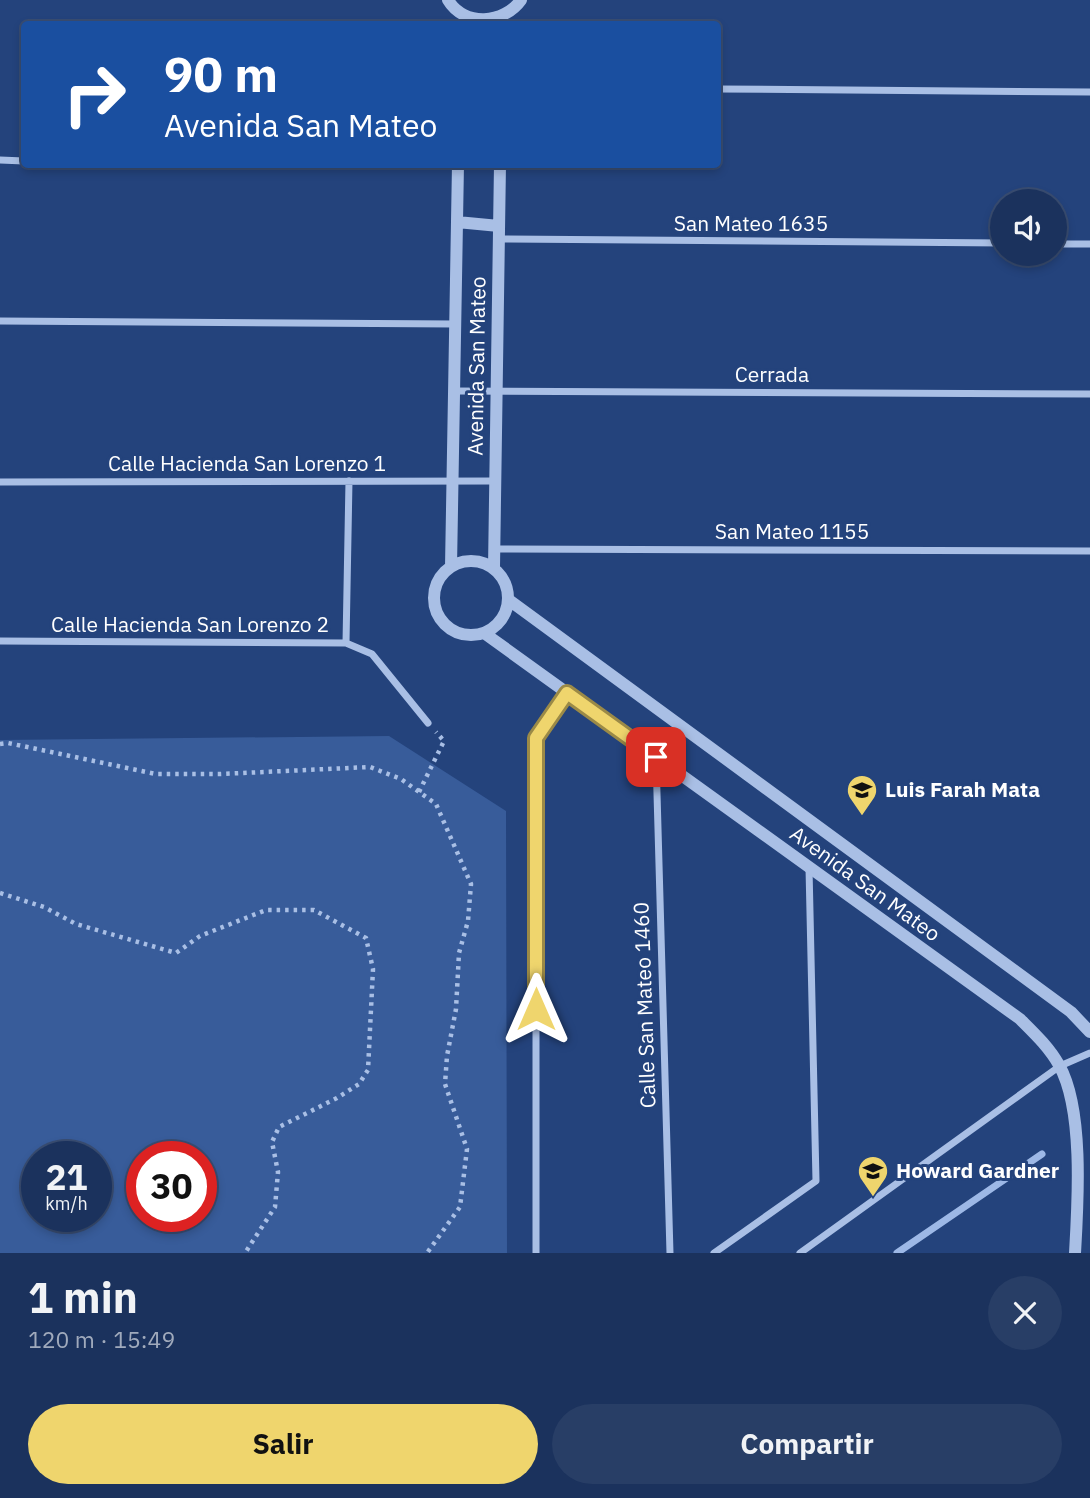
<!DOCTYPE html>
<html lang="es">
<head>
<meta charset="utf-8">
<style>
	body { margin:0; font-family:"IBM Plex Sans",sans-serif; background:#283e66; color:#f1f3f6; height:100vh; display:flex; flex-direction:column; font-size:26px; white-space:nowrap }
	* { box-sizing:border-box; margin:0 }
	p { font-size:23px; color:#a0aabc }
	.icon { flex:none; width:38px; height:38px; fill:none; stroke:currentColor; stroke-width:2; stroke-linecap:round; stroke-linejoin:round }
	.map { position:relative; height:1253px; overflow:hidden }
	.side { display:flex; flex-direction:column; background:#1b325d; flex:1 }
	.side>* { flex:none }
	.guide { position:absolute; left:21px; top:21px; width:700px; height:147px; border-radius:7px; box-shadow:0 4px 10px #0003,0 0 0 2px #394d72; background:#1a4fa0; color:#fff; overflow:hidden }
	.tools { position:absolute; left:990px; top:189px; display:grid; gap:14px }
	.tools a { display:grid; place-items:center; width:77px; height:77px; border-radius:50%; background:#1b325d; box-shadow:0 4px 10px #0003,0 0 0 2px #394d72; font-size:35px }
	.speed { position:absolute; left:21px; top:1141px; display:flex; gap:14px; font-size:35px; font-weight:700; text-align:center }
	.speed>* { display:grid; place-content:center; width:91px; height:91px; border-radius:50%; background:#1b325d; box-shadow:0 4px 10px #0003,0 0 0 2px #394d72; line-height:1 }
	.speed small { font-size:18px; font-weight:400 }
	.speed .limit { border:10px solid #d22; background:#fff; color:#111 }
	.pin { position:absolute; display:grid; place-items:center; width:60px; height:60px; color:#fff; margin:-30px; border-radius:14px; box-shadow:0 4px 10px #0006 }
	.me { position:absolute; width:77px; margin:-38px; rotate:0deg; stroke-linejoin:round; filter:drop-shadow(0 0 5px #0008) }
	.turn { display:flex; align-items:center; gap:24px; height:147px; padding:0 28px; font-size:32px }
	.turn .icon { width:91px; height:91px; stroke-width:2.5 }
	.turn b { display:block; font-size:49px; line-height:60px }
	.round { display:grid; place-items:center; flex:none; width:74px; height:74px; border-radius:37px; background:#283e66 }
	.head { display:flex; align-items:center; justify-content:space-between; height:119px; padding:0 28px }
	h1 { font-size:42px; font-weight:800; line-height:52px }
	.button { display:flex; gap:14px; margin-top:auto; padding:14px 28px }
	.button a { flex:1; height:80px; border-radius:42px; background:#efd56d; color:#111; font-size:28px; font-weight:800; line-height:80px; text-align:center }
	.button a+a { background:#283e66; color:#f1f3f6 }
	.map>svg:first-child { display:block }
	.green { fill:#385c9a; fill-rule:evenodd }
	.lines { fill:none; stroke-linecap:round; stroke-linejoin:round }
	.stream { stroke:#9db8e6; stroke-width:7 }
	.path { stroke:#a9bfe5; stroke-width:4.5; stroke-dasharray:3.5 5; stroke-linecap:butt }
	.minor { stroke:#a9bfe5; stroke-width:7 }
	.tertiary { stroke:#a9bfe5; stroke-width:12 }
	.route-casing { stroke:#9b8a47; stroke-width:18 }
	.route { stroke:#efd56d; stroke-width:12 }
	.labels { text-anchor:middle; stroke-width:6; stroke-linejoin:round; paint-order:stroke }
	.street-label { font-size:21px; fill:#fff; stroke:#24437c }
	.poi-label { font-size:21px; font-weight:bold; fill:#fff; stroke:#24437c; text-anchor:start }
</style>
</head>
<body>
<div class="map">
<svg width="1090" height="1253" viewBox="0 0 1090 1253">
	<rect width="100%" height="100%" fill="#24437c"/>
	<path class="green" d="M389,736L506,811L507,1253H0V740ZM37,1157H96V1216H37ZM142,1157H201V1216H142Z"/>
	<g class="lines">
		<path class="stream" d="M897,1253L1042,1154"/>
		<path class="path" d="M0,744L8,743L156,774H221L370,767L401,779L436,804L471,884L468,921L459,953L456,1009L447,1056L445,1084L467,1149L460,1207L427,1253
			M419,792L444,741L436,732
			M0,893L44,907L76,924L176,953L200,936L266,910H314L366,938L373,969L368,1070L359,1084L337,1098L279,1127L272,1142L278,1172L275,1207L245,1253"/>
		<path class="minor" d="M718,89L1090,92
			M0,160L24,161
			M499,239L1003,243
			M1055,244H1090
			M0,321L455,324
			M454,391L1090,394
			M0,482L495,481
			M493,549L1090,551
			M0,641L346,643L372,654L428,723
			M346,643L349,481
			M656,758L670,1253
			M536,1253V739L567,693
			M714,1253L816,1181L809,868
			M800,1253L1060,1066L1090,1053"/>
		<path class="tertiary" d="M448,0C464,27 504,24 521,0
			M457,222L499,226
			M434 598a37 37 0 1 1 74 0a37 37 0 1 1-74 0Z
			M451,567L458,164
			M494,568L500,164
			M509,600L1071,1012L1090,1032
			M484,633L1020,1019C1034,1033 1049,1047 1059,1065C1084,1109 1078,1202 1075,1253"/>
	</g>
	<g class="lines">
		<g class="route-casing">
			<path id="route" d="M536,1009V738L567,693L656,757"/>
		</g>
		<use href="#route" class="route"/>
	</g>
	<defs>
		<g id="school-pin" transform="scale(1.575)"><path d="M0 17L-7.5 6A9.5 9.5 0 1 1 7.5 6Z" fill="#efd56d" stroke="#24437c"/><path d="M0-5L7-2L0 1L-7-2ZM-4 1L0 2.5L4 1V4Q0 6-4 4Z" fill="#111"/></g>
	</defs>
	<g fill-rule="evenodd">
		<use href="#school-pin" x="862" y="790"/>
		<use href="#school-pin" x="873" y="1171"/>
	</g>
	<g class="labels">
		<g class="street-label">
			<text x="751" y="231">San Mateo 1635</text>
			<text transform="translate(477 366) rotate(-89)" y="7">Avenida San Mateo</text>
			<text x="772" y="382">Cerrada</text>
			<text x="247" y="471">Calle Hacienda San Lorenzo 1</text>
			<text x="792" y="539">San Mateo 1155</text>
			<text x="190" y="632">Calle Hacienda San Lorenzo 2</text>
			<text transform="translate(865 884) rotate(36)" y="7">Avenida San Mateo</text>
			<text transform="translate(645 1005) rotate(-92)" y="7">Calle San Mateo 1460</text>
		</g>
		<g class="poi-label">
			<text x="885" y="797">Luis Farah Mata</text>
			<text x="896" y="1178">Howard Gardner</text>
		</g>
	</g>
</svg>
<div class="tools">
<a><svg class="icon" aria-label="sound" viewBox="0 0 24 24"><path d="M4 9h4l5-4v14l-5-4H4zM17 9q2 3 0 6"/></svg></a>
</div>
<div class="speed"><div>21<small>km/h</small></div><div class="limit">30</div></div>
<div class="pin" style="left:656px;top:757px;background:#d93025"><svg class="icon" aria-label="arrive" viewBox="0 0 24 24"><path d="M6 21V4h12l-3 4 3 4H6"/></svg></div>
<svg class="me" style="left:536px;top:1009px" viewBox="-20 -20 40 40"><path d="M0-17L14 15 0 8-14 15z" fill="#efd56d" stroke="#fff" stroke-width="4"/></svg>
<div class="guide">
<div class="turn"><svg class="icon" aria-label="right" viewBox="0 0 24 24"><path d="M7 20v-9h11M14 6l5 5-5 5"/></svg><div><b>90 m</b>Avenida San Mateo</div></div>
</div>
</div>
<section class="side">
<div class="head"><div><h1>1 min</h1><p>120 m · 15:49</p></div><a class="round"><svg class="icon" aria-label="close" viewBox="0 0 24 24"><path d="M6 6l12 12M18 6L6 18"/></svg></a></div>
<div class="button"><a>Salir</a><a>Compartir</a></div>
</section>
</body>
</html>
